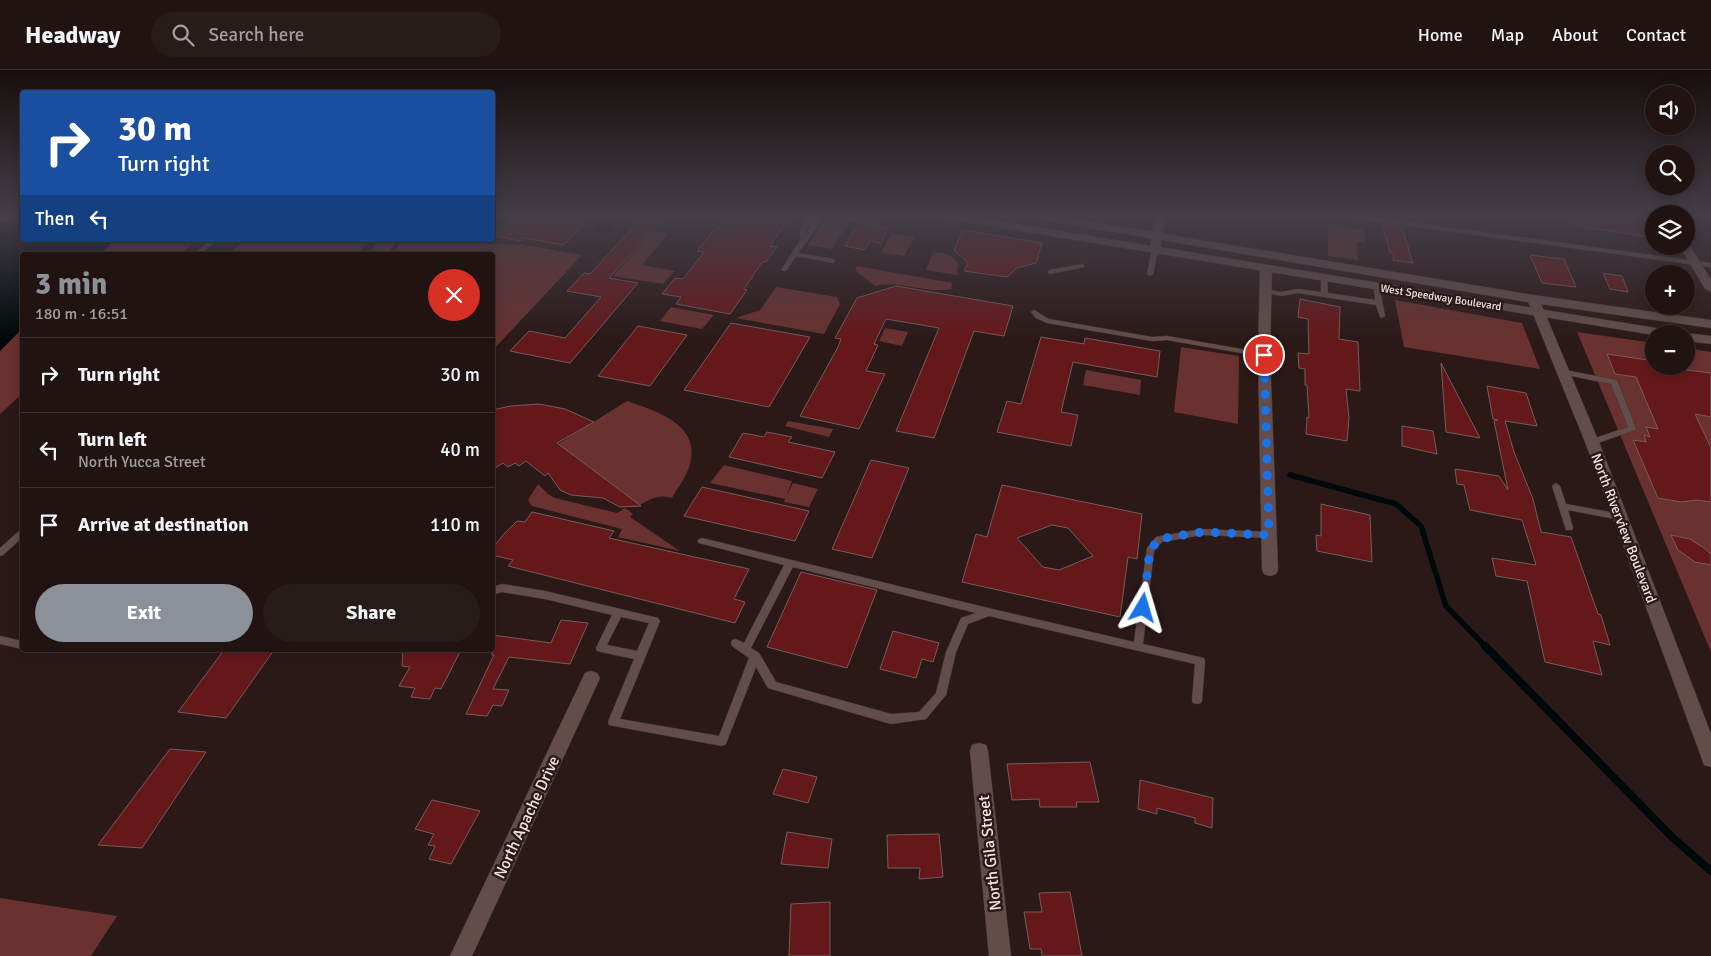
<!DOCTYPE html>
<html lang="en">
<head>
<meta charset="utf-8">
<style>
	body { margin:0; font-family:Signika,sans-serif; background:#281c1b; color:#f1f3f6; height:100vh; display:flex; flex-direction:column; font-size:19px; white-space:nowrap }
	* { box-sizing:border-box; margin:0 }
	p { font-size:16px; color:#a29e9f }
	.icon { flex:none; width:28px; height:28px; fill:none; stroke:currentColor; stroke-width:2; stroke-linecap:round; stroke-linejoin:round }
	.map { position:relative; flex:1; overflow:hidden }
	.side { position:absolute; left:20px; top:182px; width:475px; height:400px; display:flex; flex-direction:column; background:#201312; border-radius:5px; box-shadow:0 2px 12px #0003,0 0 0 1px #3d3232 }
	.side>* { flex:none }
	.hud { position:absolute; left:20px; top:20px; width:475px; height:152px; border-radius:5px; box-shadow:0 2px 12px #0003,0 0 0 1px #3d3232; background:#1a4fa0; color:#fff; overflow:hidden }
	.controls { position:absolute; left:1645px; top:15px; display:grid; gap:10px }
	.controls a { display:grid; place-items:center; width:50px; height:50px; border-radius:50%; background:#201312; box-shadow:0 2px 12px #0003,0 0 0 1px #3d3232; font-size:25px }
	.pin { position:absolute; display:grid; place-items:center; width:42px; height:42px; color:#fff; margin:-21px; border:2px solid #fff; border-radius:50%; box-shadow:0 1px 5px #0007 }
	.me { position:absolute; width:55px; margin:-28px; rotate:7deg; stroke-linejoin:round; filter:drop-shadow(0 0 4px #0008) }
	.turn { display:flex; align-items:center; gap:18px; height:105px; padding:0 15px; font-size:22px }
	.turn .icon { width:65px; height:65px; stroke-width:2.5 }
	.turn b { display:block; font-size:35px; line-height:42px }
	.then { display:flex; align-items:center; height:48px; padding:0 15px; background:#0003; gap:10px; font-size:19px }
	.round { display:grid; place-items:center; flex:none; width:52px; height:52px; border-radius:26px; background:#281c1b }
	.headline { display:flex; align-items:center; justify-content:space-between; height:85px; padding:0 15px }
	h1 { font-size:30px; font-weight:700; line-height:38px; color:#8c9099 }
	.button { display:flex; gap:10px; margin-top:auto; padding:10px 15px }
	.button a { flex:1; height:58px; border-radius:30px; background:#8c9099; color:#fff; font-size:20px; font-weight:700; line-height:58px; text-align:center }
	.button a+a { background:#281c1b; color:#f1f3f6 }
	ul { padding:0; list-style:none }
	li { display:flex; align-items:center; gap:15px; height:75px; padding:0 15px; border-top:1px solid #3d3232 }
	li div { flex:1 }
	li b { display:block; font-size:19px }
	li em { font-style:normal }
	header { display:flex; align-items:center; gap:30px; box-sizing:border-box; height:70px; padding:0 25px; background:#201312; border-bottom:1px solid #3d3232 }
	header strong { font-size:24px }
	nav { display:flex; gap:28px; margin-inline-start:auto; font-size:18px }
	.search { width:350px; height:45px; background:#281c1b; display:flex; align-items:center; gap:12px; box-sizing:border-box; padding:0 18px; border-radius:28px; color:#a29e9f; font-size:19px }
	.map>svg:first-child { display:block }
	.green { fill:#69312f }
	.water { fill:#000909 }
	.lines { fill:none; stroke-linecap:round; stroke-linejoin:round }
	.stream-far1 { stroke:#000909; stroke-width:5.5 }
	.stream { stroke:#000909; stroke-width:8 }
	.building { fill:#65181a; stroke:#735d5b; fill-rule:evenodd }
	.service-casing { stroke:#443535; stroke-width:1 }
	.minor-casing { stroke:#443535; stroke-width:1 }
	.tertiary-casing { stroke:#443535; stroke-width:1 }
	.secondary-casing { stroke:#443535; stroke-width:1 }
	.service { fill:#634d4b; fill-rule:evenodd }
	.minor { fill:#634d4b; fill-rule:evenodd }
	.tertiary { fill:#634d4b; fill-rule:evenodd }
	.secondary { fill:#634d4b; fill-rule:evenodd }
	.route { stroke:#1a73e8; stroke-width:9; stroke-dasharray:0 16.2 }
	.labels { text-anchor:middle; stroke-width:5; stroke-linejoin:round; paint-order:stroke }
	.far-street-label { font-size:11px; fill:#f2e4e3; stroke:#2b1918 }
	.street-label { font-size:14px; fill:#f2e4e3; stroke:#2b1918 }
	.near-street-label { font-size:16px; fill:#f2e4e3; stroke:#2b1918 }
</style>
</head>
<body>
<header>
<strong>Headway</strong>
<div class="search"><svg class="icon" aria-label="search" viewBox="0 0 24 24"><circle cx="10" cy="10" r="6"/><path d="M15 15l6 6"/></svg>Search here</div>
<nav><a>Home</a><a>Map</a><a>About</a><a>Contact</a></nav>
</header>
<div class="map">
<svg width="1711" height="886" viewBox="0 0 1711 886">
	<rect width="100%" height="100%" fill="#2b1918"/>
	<path class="green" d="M0,146H22V170H197L180,185H22V324L0,344Z
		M831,151L848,153L832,179L808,175L823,152Z
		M1328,154L1364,160L1365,173L1357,172L1358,190L1328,186Z
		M653,161L669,163L642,195L675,201L663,214L613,206Z
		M892,163L914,167L904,186L881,183Z
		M246,170L367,171L358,185H227Z
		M375,170H399L386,185H369L375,174Z
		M403,170H471L488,174L524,175L582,185L493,280L492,185H391Z
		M933,182L948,184L958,193L957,205L926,200Z
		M857,196L952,213L951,219C926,224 901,210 875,216L855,200Z
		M776,217L837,227L840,234L824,264L736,248L760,240Z
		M1395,230L1522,253L1540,299L1404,277Z
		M671,237L714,245L702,259L660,251Z
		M885,258L908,262L902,276L879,271Z
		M1577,262L1654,273V296H1686V278L1711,282V582Z
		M1181,277L1239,286L1238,354L1174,342Z
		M1086,300L1141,310L1140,325L1083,315Z
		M627,331C659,342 705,356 688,400C684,410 677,419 672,428C659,424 651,428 640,435L558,374Z
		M788,351L833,359L829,367L785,356Z
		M724,395L792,411L787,425L793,413L818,419L809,437L784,432L785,429L710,413Z
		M538,414L548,424L555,428L617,443L625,438L633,444L630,447L680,481L618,467L622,459L532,436L528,430Z
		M0,828L117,846L91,886H0Z"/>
	<path class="water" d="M13,146H22V170H115L100,185H22V259L0,281V152H5Z
		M596,146H626L608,164L594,161L605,150L594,148Z"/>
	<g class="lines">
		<path class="stream-far1" d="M1290,405L1396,434L1421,456L1446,536L1486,577"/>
		<path class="stream" d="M1485,576L1672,767L1711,801"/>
	</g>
	<path class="building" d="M517,146H584L578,153L585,154L564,175L524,168L520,171L494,166Z
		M644,146L663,148L609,208L638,213L570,293L510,281L529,261L565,268L601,227L567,221L584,203L590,204Z
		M730,146H791L770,176L777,177L766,192H762L744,219L747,220L730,244L676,234L681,227L662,224L675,208L683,209L704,182L697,181L716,157L721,158Z
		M1572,146H1615L1647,150L1654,163V168L1571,155Z
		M862,155L889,158L881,173L870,171L865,180L845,176L856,157L860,158Z
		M1382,155L1402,157L1413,193L1393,190L1394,183L1390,182Z
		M963,160L1042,173L1036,193L1017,198L1007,207L964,201L968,193L954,180Z
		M1530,185L1564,189L1576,217L1542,213Z
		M1603,203L1622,206L1628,222L1610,219Z
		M896,216L1013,236L1004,266L974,261L934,368L896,361L939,258L886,249L874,274L878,275L866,301L885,304L859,359L800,346L838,277L841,269L835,268L857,228Z
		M1300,229L1340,237L1339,269L1358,272L1360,321L1346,319L1349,348L1347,371L1306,364L1307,347L1309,348L1307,315H1305V299L1299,298L1298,283L1309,284L1308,249L1298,247Z
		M731,253L810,267L769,337L684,320Z
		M638,256L687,265L650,316L598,306Z
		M1041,267L1084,274L1085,268L1160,281L1157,307L1073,292L1061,342L1078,345L1071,376L997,362L1007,331L1021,334Z
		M1607,284L1654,291V296L1711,303V347L1695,344L1711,378V432L1697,430L1681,432L1658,428L1633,370L1646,372L1644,365L1650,367L1646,357L1658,359L1636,307L1615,304Z
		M1441,293L1480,368L1446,362Z
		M1487,316L1526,323L1537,356L1505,351L1514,382L1533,429L1541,462L1571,467L1598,544L1601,545L1610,575L1593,571L1602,605L1545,592L1527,511L1496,506L1492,488L1536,495L1522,450L1470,440L1464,415L1457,414L1455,399L1499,406L1508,420L1494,351L1498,350L1493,349Z
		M539,334L565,339L594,352L557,373L641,436L620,437L603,428L571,425L560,420L548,403L545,406L526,391L519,396L515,393L508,397L503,393L492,400V340L511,336Z
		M1402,356L1433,361L1437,384L1402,376Z
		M767,362L792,367L788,372L835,382L822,408L729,387L743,363L764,367Z
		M871,390L909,398L872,488L832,479Z
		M1002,415L1142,444L1137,489L1128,487L1120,547L962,512L976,464L987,467ZM1052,455L1068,458L1093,486L1059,500L1043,497L1017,468Z
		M702,417L809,441L795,471L684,446Z
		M1321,434L1370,445L1372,492L1317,481L1316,465L1321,466Z
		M532,442L614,461L609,468L749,499L734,529L745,532L735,553L508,496L513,490L492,485V479L503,465L517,451L525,452Z
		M1671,465L1690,469L1704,478L1711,484V495L1695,492L1678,480Z
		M801,502L877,520L847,598L767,577Z
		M561,550L588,553L570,594L509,587L493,619L509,620L502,636L493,635L487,646L466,644L494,585H492V565L551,573Z
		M893,561L939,573L933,592L922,589L916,608L880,599Z
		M224,580H274L226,648L178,642Z
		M403,580H461L441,619L435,618L430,629L411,627L415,618L399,616L410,597L402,596Z
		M170,679L206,682L142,778L98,775Z
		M1090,692L1099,732H1076L1077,737H1040L1039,729L1012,730L1007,694Z
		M783,699L817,707L808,733L773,724Z
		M1140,710L1213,728L1212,758L1195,753V748L1157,738V744L1138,739Z
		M432,730L480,741L451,794L429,789L435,776L428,775L434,764L415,759Z
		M787,762L832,769L828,798L781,794Z
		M939,764L943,807L919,809L920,798H888L887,765Z
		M1070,822L1082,886H1042L1041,879H1030L1024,842H1042L1039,823Z
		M830,832V886H789L791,834Z"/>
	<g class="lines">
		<g class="service-casing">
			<path id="service" d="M810,146H818L820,149L816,159L798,183L833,189L836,191L833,193L796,186L786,201H782L781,200L801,169L799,162ZM814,149L810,158L806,164L805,162Z
				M824,146H840L878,152L881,154L878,156Z
				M1347,146H1365L1711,193V197L1350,148Z
				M210,170H217L200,185H193Z
				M1155,177L1158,179L1153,204L1150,206L1147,204L1152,179Z
				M1082,194L1084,195V197L1050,204L1047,202L1050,200Z
				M1324,206L1327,208L1328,223L1375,230L1374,217L1377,215L1379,216L1385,246L1382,248L1380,247L1376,235L1298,223L1281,226L1263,222L1262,221L1265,219L1281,222L1298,219L1321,222V208Z
				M1034,240C1037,241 1044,247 1049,249L1152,267L1167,266L1264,283L1268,285L1264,287L1167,270L1152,271L1047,253L1036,248L1031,242Z
				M1562,300H1565L1617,310L1636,358L1635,360L1595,374H1589L1588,372L1589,370L1628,357L1611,314L1562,304L1561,302Z
				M1556,413L1560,416L1566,434L1620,444L1624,447L1620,450L1568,440L1573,458L1572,460H1566L1552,416Z
				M1202,459L1269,462L1272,463L1273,465L1272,467L1269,468L1202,465L1162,472L1154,481L1143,574L1204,588L1205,591L1202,630L1201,633L1197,634L1193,633L1192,630L1195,594L989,546L968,554L956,582L946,625L926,649L891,654L768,618L756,597L727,671L726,674L722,676L609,655L608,652L634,589L601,582L597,581L596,578L612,545L545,529L502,522L492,525V517L502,514L545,521L658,548L660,551L620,649L719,666L749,588L732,576L731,573L732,570L736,569L744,573L784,495L699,473L697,471L699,469L702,468L988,538L1134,572L1147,478L1156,467ZM793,497L976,543L961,548L946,582L936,623L919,642L891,644L776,612L759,583L751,578ZM621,547L649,553L637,581L607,575Z
				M22,460V468L3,485L0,486V478L19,461Z
				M0,566L22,571V579L0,574Z"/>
		</g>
		<g class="minor-casing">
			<path id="minor" d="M1156,146H1166L1160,179L1155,182L1150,179Z
				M1686,173L1690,176L1711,210V222L1705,219L1680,176H1686Z
				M1266,195L1272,198L1270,285L1278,500L1276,504L1270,506L1264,504L1262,500L1258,285L1260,198Z
				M591,601L597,603L600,608L472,886H450L585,603Z
				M979,673L986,675L988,681L1011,886H989L970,681L972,675Z"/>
		</g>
		<g class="tertiary-casing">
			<path id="tertiary" d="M1533,225L1539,229L1599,372L1711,664V697L1704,695L1702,689L1585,372L1527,229Z"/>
		</g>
		<g class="secondary-casing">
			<path id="secondary" d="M943,146H968L1668,260L1674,264H1654V265L948,149Z
				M1032,146H1057L1533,225L1711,250V258L1533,233L1037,149Z
				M1686,263L1711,266V274L1686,271V264H1684Z"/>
		</g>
		<use href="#service" class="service"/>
		<use href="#minor" class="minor"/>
		<use href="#tertiary" class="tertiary"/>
		<use href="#secondary" class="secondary"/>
	</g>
	<linearGradient id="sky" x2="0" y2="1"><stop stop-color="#180e0d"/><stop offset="0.54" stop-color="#443e48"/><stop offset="1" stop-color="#443e48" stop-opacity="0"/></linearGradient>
	<rect width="1711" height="270" fill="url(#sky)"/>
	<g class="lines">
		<path class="route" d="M1143,538L1150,480L1159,469L1202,462L1269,465L1264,285"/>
	</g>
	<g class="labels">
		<g class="far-street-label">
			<text transform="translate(1441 227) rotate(9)" y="4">West Speedway Boulevard</text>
		</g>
		<g class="street-label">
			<text transform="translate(1624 458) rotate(69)" y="5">North Riverview Boulevard</text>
		</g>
		<g class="near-street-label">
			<text transform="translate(526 747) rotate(-65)" y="6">North Apache Drive</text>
			<text transform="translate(989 783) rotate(-96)" y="6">North Gila Street</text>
		</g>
	</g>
</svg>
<div class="controls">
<a><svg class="icon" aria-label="sound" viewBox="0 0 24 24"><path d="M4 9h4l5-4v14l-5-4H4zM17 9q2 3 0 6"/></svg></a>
<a><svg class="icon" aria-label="search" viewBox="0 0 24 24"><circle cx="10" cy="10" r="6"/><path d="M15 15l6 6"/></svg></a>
<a><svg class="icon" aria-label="layers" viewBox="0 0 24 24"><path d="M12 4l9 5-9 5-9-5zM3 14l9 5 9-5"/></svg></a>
<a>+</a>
<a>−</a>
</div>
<div class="pin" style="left:1264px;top:285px;background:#d93025"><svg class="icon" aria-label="arrive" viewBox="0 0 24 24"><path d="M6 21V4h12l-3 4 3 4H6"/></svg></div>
<svg class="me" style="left:1143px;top:538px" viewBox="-20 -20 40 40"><path d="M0-17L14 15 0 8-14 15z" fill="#1a73e8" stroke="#fff" stroke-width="4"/></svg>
<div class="hud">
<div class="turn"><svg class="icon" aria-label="right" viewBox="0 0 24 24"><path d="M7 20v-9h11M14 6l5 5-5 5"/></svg><div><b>30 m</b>Turn right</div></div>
<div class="then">Then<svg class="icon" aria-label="left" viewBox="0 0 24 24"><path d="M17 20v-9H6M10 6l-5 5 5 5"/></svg></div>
</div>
<section class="side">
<div class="headline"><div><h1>3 min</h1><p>180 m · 16:51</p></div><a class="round" style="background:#d93025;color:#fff"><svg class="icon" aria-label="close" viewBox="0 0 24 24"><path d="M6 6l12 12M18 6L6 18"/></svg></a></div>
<ul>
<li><svg class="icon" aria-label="right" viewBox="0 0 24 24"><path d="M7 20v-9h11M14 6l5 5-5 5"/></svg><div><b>Turn right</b></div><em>30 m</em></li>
<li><svg class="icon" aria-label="left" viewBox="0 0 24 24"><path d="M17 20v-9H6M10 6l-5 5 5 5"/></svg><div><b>Turn left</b><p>North Yucca Street</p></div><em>40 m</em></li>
<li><svg class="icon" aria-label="arrive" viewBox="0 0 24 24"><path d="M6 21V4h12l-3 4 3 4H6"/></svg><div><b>Arrive at destination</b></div><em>110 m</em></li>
</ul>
<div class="button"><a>Exit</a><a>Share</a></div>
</section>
</div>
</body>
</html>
